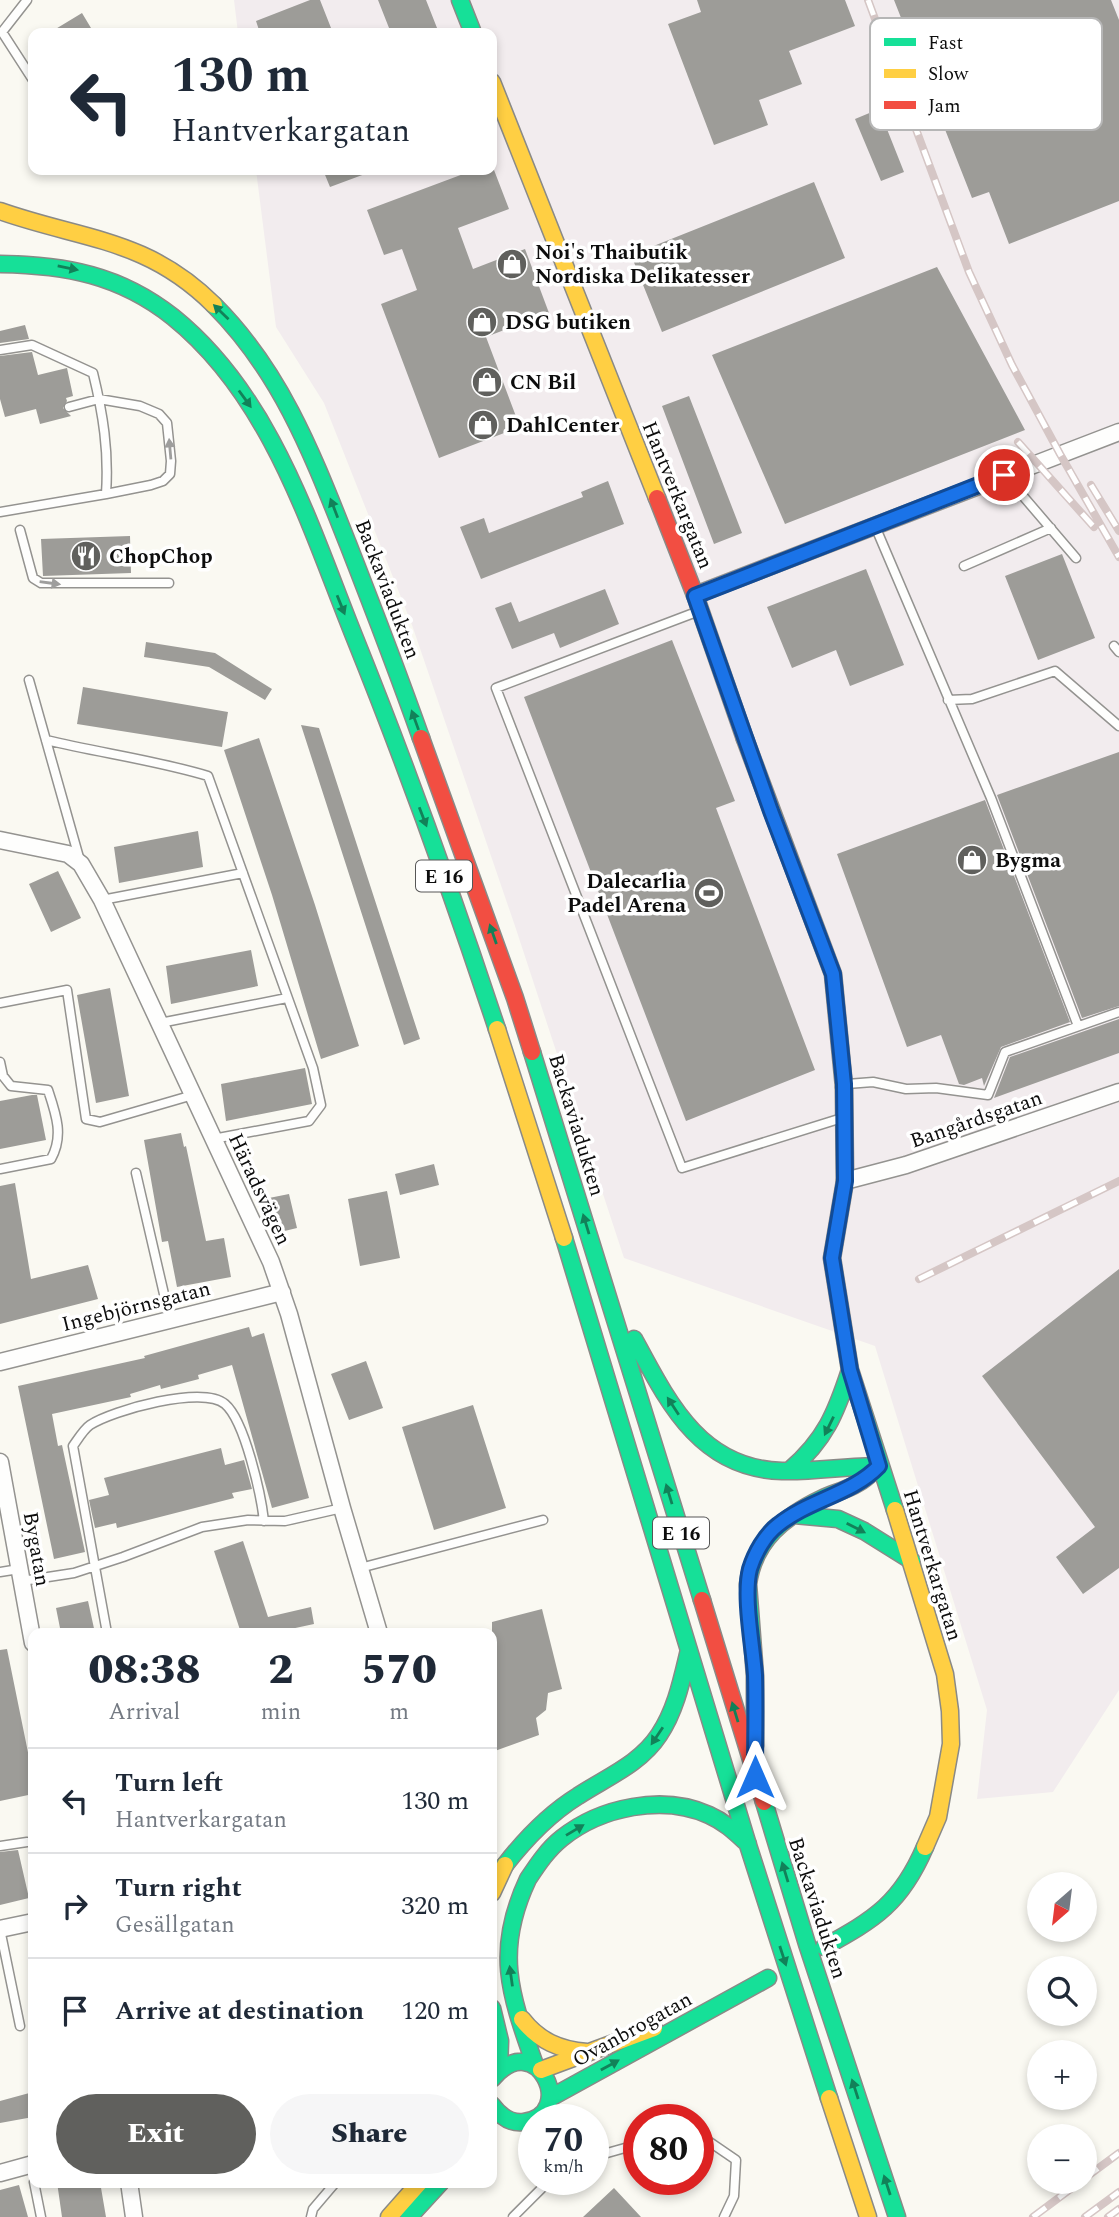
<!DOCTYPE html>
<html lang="en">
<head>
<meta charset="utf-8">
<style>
	body { margin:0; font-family:Spectral,serif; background:#f6f6f7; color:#1f2937; height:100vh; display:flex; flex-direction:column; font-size:26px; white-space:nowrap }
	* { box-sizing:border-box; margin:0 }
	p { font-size:23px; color:#747a83 }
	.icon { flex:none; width:38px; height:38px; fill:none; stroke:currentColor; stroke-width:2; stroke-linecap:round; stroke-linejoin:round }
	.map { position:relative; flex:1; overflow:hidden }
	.panel { position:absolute; left:28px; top:1628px; width:469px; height:560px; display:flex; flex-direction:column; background:#fff; border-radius:14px; box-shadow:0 4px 10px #0003 }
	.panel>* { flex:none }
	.banner { position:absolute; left:28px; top:28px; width:469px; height:147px; border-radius:14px; box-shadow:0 4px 10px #0003; background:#fff; color:#1f2937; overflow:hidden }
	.needle { width:46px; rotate:208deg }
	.buttons { position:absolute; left:1027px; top:1872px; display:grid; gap:14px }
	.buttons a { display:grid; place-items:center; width:70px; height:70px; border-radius:50%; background:#fff; box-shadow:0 4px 10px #0003; font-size:35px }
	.speed { position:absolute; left:518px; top:2104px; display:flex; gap:14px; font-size:35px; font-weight:700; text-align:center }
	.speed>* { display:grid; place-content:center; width:91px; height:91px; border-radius:50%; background:#fff; box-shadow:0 4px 10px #0003; line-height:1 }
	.speed small { font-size:18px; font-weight:400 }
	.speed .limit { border:10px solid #d22; background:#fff; color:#111 }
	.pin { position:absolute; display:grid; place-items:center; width:60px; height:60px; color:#fff; margin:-30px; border:4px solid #fff; border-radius:50%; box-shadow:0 2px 7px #0007 }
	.me { position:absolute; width:77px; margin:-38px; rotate:0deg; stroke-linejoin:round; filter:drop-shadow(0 0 5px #0008) }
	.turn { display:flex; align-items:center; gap:24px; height:147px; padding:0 28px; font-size:32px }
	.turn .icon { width:91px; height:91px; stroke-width:2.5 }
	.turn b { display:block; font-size:49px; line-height:60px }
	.eta { display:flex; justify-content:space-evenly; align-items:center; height:119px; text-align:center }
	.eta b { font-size:42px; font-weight:800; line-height:49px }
	.action { display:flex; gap:14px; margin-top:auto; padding:14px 28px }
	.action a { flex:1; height:80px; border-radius:42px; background:#60605d; color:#fff; font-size:28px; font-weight:800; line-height:80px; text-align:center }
	.action a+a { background:#f6f6f7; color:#1f2937 }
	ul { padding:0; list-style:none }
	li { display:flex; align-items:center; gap:21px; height:105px; padding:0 28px; border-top:2px solid #e0e1e3 }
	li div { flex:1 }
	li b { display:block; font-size:26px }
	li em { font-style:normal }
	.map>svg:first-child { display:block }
	.industrial { fill:#f2ecee }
	.building { fill:#9d9c98 }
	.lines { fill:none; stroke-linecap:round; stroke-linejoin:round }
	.lane-casing { stroke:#949390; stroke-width:11 }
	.street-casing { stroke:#949390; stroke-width:19 }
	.fast-casing { stroke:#8a8a87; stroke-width:19 }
	.slow-casing { stroke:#8a8a87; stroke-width:19 }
	.jam-casing { stroke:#8a8a87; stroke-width:19 }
	.lane { stroke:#fefefd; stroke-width:8 }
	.street { stroke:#fefefd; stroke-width:16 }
	.fast { stroke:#16e098; stroke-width:16 }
	.slow { stroke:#ffcf43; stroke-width:16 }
	.jam { stroke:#f24e42; stroke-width:16 }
	.rail-casing { stroke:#d5c6c5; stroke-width:8 }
	.rail { stroke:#fff; stroke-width:5; stroke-dasharray:16; stroke-linecap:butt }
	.oneway { fill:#128159 }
	.oneway2 { fill:#9e9e9d }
	.route-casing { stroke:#114b97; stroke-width:18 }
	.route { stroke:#1a73e8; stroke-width:12 }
	.labels { text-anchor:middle; stroke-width:7; stroke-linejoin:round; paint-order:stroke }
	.shield { fill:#fff; stroke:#565656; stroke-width:2 }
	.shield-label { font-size:19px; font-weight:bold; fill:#0d0d0d }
	.poi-label { font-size:21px; font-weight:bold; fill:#0d0d0d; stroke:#fff; text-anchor:start }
	.street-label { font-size:21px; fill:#0d0d0d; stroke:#fff }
	.key { fill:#fff; stroke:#b6b6b6; stroke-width:2 }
	.key-label { font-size:19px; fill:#0d0d0d }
</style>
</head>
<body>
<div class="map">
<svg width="1119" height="2217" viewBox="0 0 1119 2217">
	<rect width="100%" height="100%" fill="#faf9f2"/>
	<path class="industrial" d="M234,0H1119V1690L1053,1792L977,1799L987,1710L875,1346L624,1258L516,929L412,625L324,403L276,327L256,170H492V33H238Z"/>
	<path class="building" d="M310,0H320L333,33H260L256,21Z
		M378,0H426L439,33H391Z
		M697,0H845L855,26L789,51L802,84L759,100L768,125L714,145L668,24L701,12Z
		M894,0H1111L1119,20V201L1009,244L989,192L972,198Z
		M82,13L94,33H49Z
		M879,109L904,172L881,181L855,119Z
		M323,170H373V171L330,187Z
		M474,170H494L509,209L458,228L473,269L525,249L549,313L486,337L520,427L439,458L381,304L417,290L402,249L384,255L367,210Z
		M814,182L845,258L662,332L631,255Z
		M937,267L1025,430L785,524L712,355Z
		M25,325L29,339L0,343V331Z
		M32,352L38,375L67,368L73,396L66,398L67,401L63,408L71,416L40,424L36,409L5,417L0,399V356Z
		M689,396L742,533L714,544L662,406Z
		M608,481L624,524L481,579L460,527L484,518L489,533L583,497L581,492Z
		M130,536L131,573L43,576L41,539Z
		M1062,554L1095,638L1038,660L1005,576Z
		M866,569L904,665L850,686L836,650L792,668L767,607Z
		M605,589L619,624L560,648L554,633L512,649L495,608L511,602L519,622Z
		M672,640L735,801L716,808L815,1070L686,1121L524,697Z
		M146,642L215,653L272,689L265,700L209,667L144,657Z
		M83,687L228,712L222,747L77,724Z
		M301,725L319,728L420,1039L404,1045Z
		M259,738L315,905L359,1046L321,1059L272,895L224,750Z
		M1119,752V1006L1082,1018L997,795Z
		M985,800L1070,1022L1001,1047L984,1086L982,1078L964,1085L959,1084L941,1035L907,1047L837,854Z
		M198,831L203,867L119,883L114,847Z
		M58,871L81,918L51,932L29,884Z
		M251,950L258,986L171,1004L166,966Z
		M110,988L129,1096L96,1103L77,995Z
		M1119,1019V1053L994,1098L1010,1057Z
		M305,1068L312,1104L226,1121L221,1084Z
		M32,1095H37L46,1140L0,1149V1101Z
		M181,1133L184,1147L186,1146L206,1241L224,1238L231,1277L177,1287L168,1241L162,1242L144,1140Z
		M434,1164L439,1185L400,1195L395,1174Z
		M15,1183L31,1279L88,1265L98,1299L0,1324V1186Z
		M387,1191L400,1258L360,1266L348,1199Z
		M289,1194L297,1228L272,1234L264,1199Z
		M1119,1269V1568L1083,1594L1056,1557L1095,1527L982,1376Z
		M249,1327L252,1337L264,1333L309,1498L272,1508L232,1365L198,1375L199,1379L161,1389L160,1385L130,1394L131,1397L52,1414L58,1446L62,1445L85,1552L54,1559L18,1386L145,1358L144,1356Z
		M366,1361L383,1408L349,1420L331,1374Z
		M473,1405L506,1508L434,1530L402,1427Z
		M221,1448L225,1465L244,1460L252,1489L232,1493L234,1498L117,1528L116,1523L95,1528L89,1500L109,1495L104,1478Z
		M243,1541L268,1617L311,1607L314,1624L272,1633H241L214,1551Z
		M88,1601L95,1633H61L56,1608Z
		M542,1609L562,1689L548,1693L546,1710L536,1718L539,1735L492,1752V1680L497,1667L492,1646V1622Z
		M7,1649L33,1777V1794L0,1801V1650Z
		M18,1850L29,1898L0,1905V1852Z
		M33,2092V2117L0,2123V2101Z
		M57,2182H100L106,2217H62Z
		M19,2185L28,2217H0V2190Z
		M614,2188L641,2217H583Z"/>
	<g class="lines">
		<g class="lane-casing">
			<path id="lane" d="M27,0L2,32L33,80
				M0,350L32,345L93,373C103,414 109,451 106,494L0,512
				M69,407L99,399L140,406L159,414L167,423L171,461L170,474L163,481L151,485L106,494
				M1005,475L1076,558
				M875,526L991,798L1078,1026
				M20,530L33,578L41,583H169
				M964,566L1051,528
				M699,611L496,688L682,1168L842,1118
				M1114,646L1119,652
				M29,680L80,861
				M948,700L972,699L1055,671L1119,726
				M46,740C100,753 155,760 208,776L313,1068L321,1105L309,1121L213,1139
				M102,900L243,873
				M0,1003L67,990L86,1119L100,1122L193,1095
				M160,1023L287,998
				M0,1062L3,1076L11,1086L48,1090C56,1114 64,1136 51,1159L0,1169
				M847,1084L873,1082L906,1089L936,1088L988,1095L1005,1052L1119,1012
				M136,1173L170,1320
				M360,1568L543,1520
				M0,1572L19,1569
				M22,1581L74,1573L123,1557L202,1527L248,1520L285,1521L342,1508
				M107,1633L73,1446C78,1439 84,1429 90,1425C113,1410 203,1385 225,1404C245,1421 261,1495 264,1521
				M0,1846L27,1842
				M0,1929L20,2026
				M698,2134L736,2160L734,2196L724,2217
				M593,2157L639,2144
				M34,2182L41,2217
				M311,2217L313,2209L336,2182
				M513,2217L551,2179"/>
		</g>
		<g class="street-casing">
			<path id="street" d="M695,595L1119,432
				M0,840L68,854L81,864L102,900L271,1262L289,1314L342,1508L379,1633
				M845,1181L906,1165L1119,1092
				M0,1362L282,1292
				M0,1462L33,1643
				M0,1929L33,1922
				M0,2173L33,2164
				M129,2182L134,2217"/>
		</g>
		<g class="fast-casing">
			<path id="fast" d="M460,0L473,33
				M0,264C66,265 120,275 173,317C271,396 309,524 354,636C406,765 453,896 497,1029
				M214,305C282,373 313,456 348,544C373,608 398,673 421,738
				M532,1052L702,1600
				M844,1087L845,1181L832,1258L850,1370L895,1510
				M564,1238L748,1845L829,2098
				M634,1339C668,1402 700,1469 782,1471C814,1472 847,1466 879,1466
				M790,1470C825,1440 836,1413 850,1370
				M794,1515L838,1519L864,1531L912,1561
				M755,1746V1676L748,1584C754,1540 785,1516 823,1498C834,1493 847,1490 858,1483C866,1479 872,1472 879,1466
				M764,1802L807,1944L897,2217
				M505,1865C526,1838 549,1814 578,1796C607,1777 640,1764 659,1735C676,1710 682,1679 689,1650
				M528,1879C494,1951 510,1994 535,2065
				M528,1879C538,1864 548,1849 562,1838C601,1807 663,1794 709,1815C725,1822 736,1833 748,1844
				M824,1947C875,1919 901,1903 925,1847
				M492,2008L500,2041L499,2069
				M492,2079C537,2025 578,2115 524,2122C510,2124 500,2116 492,2105
				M550,2098L768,1978
				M409,2217L441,2182"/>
		</g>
		<g class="slow-casing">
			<path id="slow" d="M492,82L657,498
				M0,211C82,240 147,238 214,305
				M745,739L833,974L844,1087
				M497,1029L564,1238
				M895,1510L945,1674L950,1711L951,1744L938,1817L925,1847
				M492,1893L505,1865
				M522,2019C539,2041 560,2050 587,2052
				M541,2070L654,2028
				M829,2098L868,2217
				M389,2217L420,2182"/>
		</g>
		<g class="jam-casing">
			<path id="jam" d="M657,498L695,595L745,739
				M421,738L515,998L532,1052
				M702,1600L764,1802"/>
		</g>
		<use href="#lane" class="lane"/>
		<use href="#street" class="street"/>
		<use href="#fast" class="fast"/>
		<use href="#slow" class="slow"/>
		<use href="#jam" class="jam"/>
		<g class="rail-casing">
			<path id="rail" d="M868,0L969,272L1012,365L1060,454L1119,557
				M1018,442L1094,527
				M1091,485L1119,531
				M919,1279L1119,1181
				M1085,2178L1119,2153
				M1033,2217L1080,2182
				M1085,2217L1119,2192
				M1108,2217L1119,2209"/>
		</g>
		<use href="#rail" class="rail"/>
	</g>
	<defs><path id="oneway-solid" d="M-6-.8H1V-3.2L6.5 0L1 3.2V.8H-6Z" transform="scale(1.75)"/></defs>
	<g class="oneway">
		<use href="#oneway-solid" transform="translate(68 268) rotate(11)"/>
		<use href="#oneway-solid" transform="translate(221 312) rotate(-136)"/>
		<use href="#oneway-solid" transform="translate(245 399) rotate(54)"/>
		<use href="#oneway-solid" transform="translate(334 508) rotate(-111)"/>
		<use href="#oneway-solid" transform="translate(341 605) rotate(68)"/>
		<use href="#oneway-solid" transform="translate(415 720) rotate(-110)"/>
		<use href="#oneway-solid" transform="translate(423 817) rotate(69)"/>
		<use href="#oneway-solid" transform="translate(493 934) rotate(-109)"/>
		<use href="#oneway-solid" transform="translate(586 1224) rotate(-107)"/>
		<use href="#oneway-solid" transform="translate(673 1406) rotate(-123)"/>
		<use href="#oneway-solid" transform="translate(829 1426) rotate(116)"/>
		<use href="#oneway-solid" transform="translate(669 1494) rotate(-107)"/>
		<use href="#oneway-solid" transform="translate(856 1528) rotate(27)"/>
		<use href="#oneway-solid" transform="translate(735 1712) rotate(-107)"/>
		<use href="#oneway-solid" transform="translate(657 1736) rotate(124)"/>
		<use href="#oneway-solid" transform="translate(575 1830) rotate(-31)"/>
		<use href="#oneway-solid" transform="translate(785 1872) rotate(-107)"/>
		<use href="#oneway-solid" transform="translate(783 1956) rotate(72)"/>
		<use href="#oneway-solid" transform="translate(511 1976) rotate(-98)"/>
		<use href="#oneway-solid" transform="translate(610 2065) rotate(-29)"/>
		<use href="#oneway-solid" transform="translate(855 2089) rotate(-108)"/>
		<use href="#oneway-solid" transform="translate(887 2185) rotate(-108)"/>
	</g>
	<g class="oneway2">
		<use href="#oneway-solid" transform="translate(170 449) rotate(-95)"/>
		<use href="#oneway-solid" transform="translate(50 583) rotate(8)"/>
	</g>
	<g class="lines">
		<g class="route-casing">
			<path id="route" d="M755,1777C755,1743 756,1709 755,1675C753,1646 743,1596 750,1569C755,1553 765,1535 778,1525C809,1500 852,1494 879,1466L850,1370L832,1258L845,1181L844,1084L833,974L771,811L695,596L1004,475"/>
		</g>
		<use href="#route" class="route"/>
	</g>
	<defs>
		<g id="shop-disc" transform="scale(1.575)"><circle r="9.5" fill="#60605d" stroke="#fff"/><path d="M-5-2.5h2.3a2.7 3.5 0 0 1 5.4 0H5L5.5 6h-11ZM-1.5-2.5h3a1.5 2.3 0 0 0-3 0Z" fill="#fff"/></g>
		<g id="restaurant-disc" transform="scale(1.575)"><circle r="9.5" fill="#60605d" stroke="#fff"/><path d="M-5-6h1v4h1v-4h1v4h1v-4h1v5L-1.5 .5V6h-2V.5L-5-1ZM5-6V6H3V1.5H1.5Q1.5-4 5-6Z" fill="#fff"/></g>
		<g id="stadium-disc" transform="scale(1.575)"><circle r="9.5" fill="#60605d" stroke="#fff"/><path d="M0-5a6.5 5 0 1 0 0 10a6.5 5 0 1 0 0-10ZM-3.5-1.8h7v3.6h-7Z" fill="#fff"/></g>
	</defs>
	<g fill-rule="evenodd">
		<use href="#shop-disc" x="512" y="264"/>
		<use href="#shop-disc" x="482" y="322"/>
		<use href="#shop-disc" x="487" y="382"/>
		<use href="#shop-disc" x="483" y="425"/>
		<use href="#restaurant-disc" x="86" y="556"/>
		<use href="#shop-disc" x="972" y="860"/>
		<use href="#stadium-disc" x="709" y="893"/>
	</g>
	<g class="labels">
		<g class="shield">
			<rect x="416" y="860.5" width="56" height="31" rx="5"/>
			<rect x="653" y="1517.5" width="56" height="31" rx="5"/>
		</g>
		<g class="shield-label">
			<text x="444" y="883">E 16</text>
			<text x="681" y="1540">E 16</text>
		</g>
		<g class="poi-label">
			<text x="535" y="259">Noi's Thaibutik<tspan x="535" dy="24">Nordiska Delikatesser</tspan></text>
			<text x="505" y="329">DSG butiken</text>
			<text x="510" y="389">CN Bil</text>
			<text x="506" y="432">DahlCenter</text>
			<text x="109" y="563">ChopChop</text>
			<text x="995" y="867">Bygma</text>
			<text x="686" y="888" text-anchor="end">Dalecarlia<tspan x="686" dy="24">Padel Arena</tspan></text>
		</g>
		<g class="street-label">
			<text transform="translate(678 495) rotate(68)" y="7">Hantverkargatan</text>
			<text transform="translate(388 589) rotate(69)" y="7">Backaviadukten</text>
			<text transform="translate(976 1119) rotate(-19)" y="7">Bangårdsgatan</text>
			<text transform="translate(577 1125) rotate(73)" y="7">Backaviadukten</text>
			<text transform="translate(260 1189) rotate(65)" y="7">Häradsvägen</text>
			<text transform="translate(136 1306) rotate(-14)" y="7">Ingebjörnsgatan</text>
			<text transform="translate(37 1549) rotate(80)" y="7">Bygatan</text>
			<text transform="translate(933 1565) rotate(73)" y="7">Hantverkargatan</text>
			<text transform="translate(818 1908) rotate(72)" y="7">Backaviadukten</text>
			<text transform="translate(632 2029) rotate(-29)" y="7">Ovanbrogatan</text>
		</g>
	</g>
	<rect x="870" y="18" width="232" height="112" rx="10" class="key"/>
	<rect x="884" y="38" width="32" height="8" fill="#16e098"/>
	<rect x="884" y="69" width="32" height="9" fill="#ffcf43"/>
	<rect x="884" y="101" width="32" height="8" fill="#f24e42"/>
	<g class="key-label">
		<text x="928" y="49">Fast</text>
		<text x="928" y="80">Slow</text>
		<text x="928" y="112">Jam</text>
	</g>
</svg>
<div class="buttons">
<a><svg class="needle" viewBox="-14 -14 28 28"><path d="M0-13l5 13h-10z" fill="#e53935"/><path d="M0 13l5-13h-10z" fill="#747a83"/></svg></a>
<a><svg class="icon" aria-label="search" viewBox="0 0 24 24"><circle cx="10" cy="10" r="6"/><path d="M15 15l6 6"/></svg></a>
<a>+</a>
<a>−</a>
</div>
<div class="speed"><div>70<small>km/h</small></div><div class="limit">80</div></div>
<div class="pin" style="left:1004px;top:475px;background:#d93025"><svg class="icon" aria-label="arrive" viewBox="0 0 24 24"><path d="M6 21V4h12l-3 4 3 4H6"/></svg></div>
<svg class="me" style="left:755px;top:1777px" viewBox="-20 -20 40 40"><path d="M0-17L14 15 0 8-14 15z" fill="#1a73e8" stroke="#fff" stroke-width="4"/></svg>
<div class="banner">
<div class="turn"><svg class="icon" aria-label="left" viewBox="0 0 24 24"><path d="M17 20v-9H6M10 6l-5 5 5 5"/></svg><div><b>130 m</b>Hantverkargatan</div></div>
</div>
<section class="panel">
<div class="eta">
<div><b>08:38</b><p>Arrival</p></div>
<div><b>2</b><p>min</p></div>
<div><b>570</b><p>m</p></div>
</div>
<ul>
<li><svg class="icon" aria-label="left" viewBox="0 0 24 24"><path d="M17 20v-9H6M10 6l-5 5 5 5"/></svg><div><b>Turn left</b><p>Hantverkargatan</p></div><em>130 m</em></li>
<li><svg class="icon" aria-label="right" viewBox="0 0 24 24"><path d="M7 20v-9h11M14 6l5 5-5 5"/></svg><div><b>Turn right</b><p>Gesällgatan</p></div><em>320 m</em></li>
<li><svg class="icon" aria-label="arrive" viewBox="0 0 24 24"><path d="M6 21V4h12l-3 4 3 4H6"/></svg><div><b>Arrive at destination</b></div><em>120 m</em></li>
</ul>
<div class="action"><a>Exit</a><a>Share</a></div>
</section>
</div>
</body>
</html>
